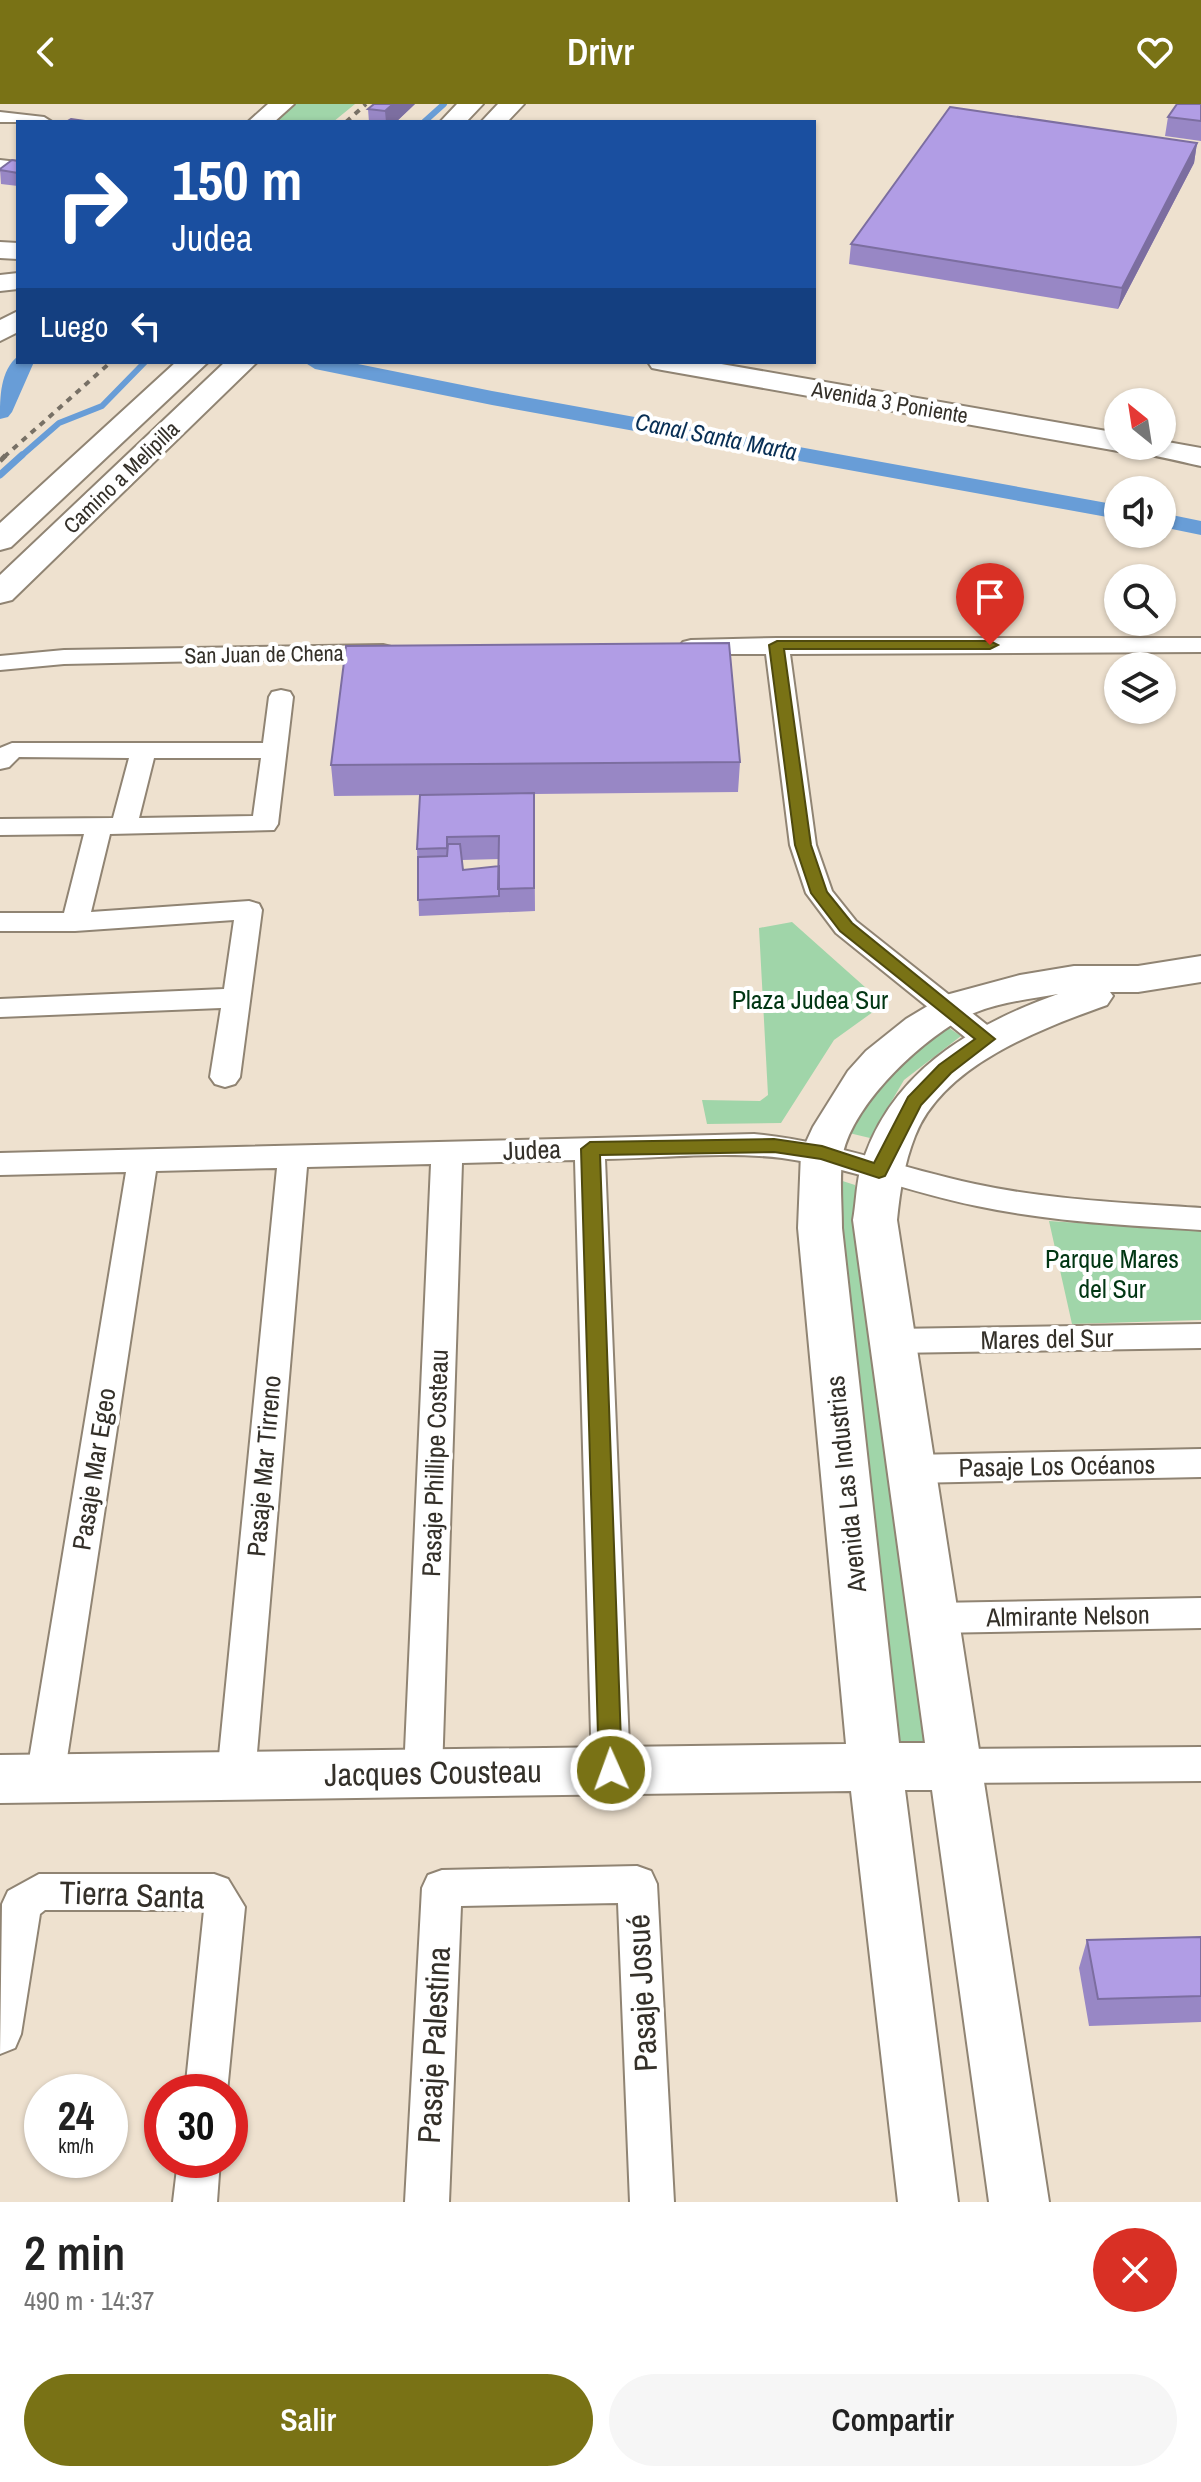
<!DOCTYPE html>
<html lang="es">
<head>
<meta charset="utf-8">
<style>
	body { margin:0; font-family:"Archivo Narrow",sans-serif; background:#f6f6f6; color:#222; height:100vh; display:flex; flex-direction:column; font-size:30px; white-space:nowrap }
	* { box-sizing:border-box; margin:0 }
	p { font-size:26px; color:#767676 }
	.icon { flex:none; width:44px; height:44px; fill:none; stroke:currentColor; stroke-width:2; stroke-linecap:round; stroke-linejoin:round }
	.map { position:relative; height:2098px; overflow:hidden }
	.side { display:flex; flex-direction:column; background:#fff; flex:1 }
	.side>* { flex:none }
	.guide { position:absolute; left:16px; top:16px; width:800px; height:244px; border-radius:0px; box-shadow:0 2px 6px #0004; background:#1a4fa0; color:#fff; overflow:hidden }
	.needle { width:52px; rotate:330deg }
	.tools { position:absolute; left:1104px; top:284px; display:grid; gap:16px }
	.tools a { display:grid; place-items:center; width:72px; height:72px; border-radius:50%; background:#fff; box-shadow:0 2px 6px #0004; font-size:40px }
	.speed { position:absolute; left:24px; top:1970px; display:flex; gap:16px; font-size:40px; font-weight:700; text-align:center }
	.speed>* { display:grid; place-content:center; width:104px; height:104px; border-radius:50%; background:#fff; box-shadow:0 2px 6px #0004; line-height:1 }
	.speed small { font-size:20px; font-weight:400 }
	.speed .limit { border:12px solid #d22; background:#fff; color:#111 }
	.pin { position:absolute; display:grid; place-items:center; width:68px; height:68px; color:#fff; margin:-82px -34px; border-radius:50% 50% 50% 0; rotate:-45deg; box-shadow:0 0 8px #0007 }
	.pin .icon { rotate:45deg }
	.me { position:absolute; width:88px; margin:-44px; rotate:358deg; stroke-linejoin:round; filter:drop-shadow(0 0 6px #0008) }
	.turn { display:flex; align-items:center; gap:28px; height:168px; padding:0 24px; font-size:36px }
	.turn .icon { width:104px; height:104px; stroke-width:2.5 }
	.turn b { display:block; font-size:56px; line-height:68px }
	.then { display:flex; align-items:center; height:76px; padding:0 24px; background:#0003; gap:16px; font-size:30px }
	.round { display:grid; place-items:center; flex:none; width:84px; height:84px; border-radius:42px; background:#f6f6f6 }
	.head { display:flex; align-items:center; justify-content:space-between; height:136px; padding:0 24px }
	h1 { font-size:48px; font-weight:600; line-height:60px }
	.primary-button { display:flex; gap:16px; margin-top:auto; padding:16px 24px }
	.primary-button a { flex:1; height:92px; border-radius:48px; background:#797215; color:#fff; font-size:32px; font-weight:600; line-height:92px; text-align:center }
	.primary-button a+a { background:#f6f6f6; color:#222 }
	header { display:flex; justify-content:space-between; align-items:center; height:104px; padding:0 24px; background:#797215; color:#fff; font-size:36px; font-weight:600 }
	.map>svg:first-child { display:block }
	.green { fill:#a0d5a9 }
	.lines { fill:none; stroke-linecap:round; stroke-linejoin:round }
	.stream-far1 { stroke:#689dd7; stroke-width:6 }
	.stream { stroke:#689dd7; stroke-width:7 }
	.canal { fill:#689dd7; fill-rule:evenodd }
	.street-casing { stroke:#908473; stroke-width:4 }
	.secondary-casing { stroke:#908473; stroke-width:4 }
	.primary-casing { stroke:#908473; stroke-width:4 }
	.street { fill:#fff; fill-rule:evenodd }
	.secondary { fill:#fff; fill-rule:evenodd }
	.primary { fill:#fff; fill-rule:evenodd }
	.rail-far1 { stroke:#777065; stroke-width:4; stroke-dasharray:6 6; stroke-linecap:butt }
	.rail { stroke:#777065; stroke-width:5; stroke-dasharray:8 8; stroke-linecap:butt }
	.wall { fill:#9887c5; fill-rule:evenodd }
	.shaded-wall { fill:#7c6ea0 }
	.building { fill:#b19de5; stroke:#7c6ea0; stroke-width:2 }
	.route { fill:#797215; stroke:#4f4a0e; stroke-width:2 }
	.labels { text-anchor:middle; stroke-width:8; stroke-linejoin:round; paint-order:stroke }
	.far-street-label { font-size:22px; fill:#343029; stroke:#fff }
	.far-water-label { font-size:24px; font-style:italic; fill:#082f55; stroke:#fff }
	.park-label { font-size:26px; fill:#013613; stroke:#fff }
	.street-label { font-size:26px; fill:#343029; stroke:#fff }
	.near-street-label { font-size:32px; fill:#343029; stroke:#fff }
</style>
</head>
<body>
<header><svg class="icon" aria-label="back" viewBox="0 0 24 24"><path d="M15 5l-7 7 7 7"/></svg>Drivr<svg class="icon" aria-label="heart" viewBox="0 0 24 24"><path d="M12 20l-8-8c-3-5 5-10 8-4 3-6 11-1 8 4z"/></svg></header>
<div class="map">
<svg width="1201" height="2098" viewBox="0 0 1201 2098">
	<rect width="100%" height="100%" fill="#eee1cf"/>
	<path class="green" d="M294,0H355L333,18H273Z
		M792,818L884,900L834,936L781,1019L707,1020L702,996L760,997L768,991L759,824Z
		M943,920L961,932L904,976L870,1034L849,1029L884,968Z
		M830,1073L855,1081L857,1125L932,1646L892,1647Z
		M1049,1117L1201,1127V1216L1072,1220Z"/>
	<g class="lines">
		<path class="stream-far1" d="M424,18L444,0
			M20,353L59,319L102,302L145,258"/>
		<path class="stream" d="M0,371L22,351"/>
		<path class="canal" d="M18,252V258H34L12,308L8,313L0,315C0,293 0,267 18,252Z
			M304,258H348L492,287L1118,401V415L492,301L315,265Z
			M1162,409L1201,417V431L1162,423Z"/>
		<g class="street-casing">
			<path id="street" d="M0,8L44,13L52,18H0Z
				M0,56L18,58V68L0,66Z
				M777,534H1201V548L790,550L816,741L832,787L856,817L996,928L1000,935L996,942L986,945L976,942L836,829L806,789L790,741L766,550H691L683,548L679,543L683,538L691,536Z
				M383,541L391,543L395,548L391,553L64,560L0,566V552L64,546Z
				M281,586L290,588L293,593L278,720L274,726L110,730L91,808L249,797L259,800L262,806L240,973L235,980L225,983L215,980L210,973L221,904L0,913V895L224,885L234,816L75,827H0V809H64L84,730L0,731V715L113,714L129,654L19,653L9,663L0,665V644L12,639H263L269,593L272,588ZM154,654H261L253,712L139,714Z
				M754,1030C830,1037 901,1064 975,1080C1049,1096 1126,1099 1201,1104V1126C1126,1121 1051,1118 977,1102C911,1089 849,1063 782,1054C724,1047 663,1054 605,1055L630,1666L624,1678L611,1683L598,1678L592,1666L575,1056L462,1059L442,1669L436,1681L423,1686L410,1681L404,1669L431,1060L307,1063L255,1672L249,1684L236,1689L223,1684L217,1672L277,1064L156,1067L64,1674L58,1686L45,1691L32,1686L26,1674L126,1068L0,1071V1049Z
				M1201,1220V1244L893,1249L882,1246L877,1237L882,1228L893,1225Z
				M1201,1345V1373L912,1379L900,1375L895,1365L900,1355L912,1351Z
				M1201,1494V1524L934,1529L921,1525L916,1514L921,1503L934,1499Z
				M1201,1643V1677L956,1679L943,1674L937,1662L943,1650L956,1645Z
				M637,1762L651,1767L657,1780L674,2098H630L618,1799L461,1802L449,2098H405L422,1784L428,1771L442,1766Z
				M39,1770H214L228,1775L245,1803L227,1988H185L204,1806H45L40,1810L21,1930L15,1944L0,1950L2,1800L8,1787Z
				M178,2056H220L217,2098H173Z"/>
		</g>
		<g class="secondary-casing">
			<path id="secondary" d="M268,0H294L274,18H248Z
				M0,138L18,139V155L0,154Z
				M18,169V185L0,187V171Z
				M18,207V228L0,237V216Z
				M648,258H710L1118,329V342H1162V337L1201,344V362C1185,359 1128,344 1118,347L662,266L652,264Z
				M1201,852V878L1138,888H1110L1113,892L1107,901C1040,925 943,961 915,1032C904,1060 900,1087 897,1116L1049,2098H989L932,1686H905L958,2098H898L851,1687L0,1699V1651L846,1640L798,1124L801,1049L813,1023L848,967L866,947L906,915L946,891L1020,871L1074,862H1138ZM1058,890C969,922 887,970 860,1067C856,1083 856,1100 853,1116L925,1639H899L842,1124C842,1100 839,1073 843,1050C853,999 927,929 974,909C1000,898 1031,895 1058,890Z"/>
		</g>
		<g class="primary-casing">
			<path id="primary" d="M457,0H483L466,18H440Z
				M498,0H524L507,18H481Z
				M176,258H208L11,443L0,446V419Z
				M225,258H257L12,496L0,499V471Z"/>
		</g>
		<use href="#street" class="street"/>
		<use href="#secondary" class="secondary"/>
		<use href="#primary" class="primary"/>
		<path class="rail-far1" d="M346,18L366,0
			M4,353L111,258"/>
		<path class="rail" d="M0,357L6,351"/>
	</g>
	<path class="wall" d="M415,0L396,18H369L368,5Z
		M1201,0V37L1165,32L1168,13Z
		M1197,39L1194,59L1118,205L849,160L851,140Z
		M18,57V82L1,80L0,65Z
		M740,658L738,688L534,690L535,807L419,812L417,745L429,691L334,692L331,661ZM499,755V762L463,766L462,756Z
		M1201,1833V1918L1089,1922L1079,1864L1087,1836Z"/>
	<path class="shaded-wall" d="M393,0H415L396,18H386L385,7Z
		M1197,39L1194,59L1118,205L1122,184Z"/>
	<path class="building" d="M374,0H393L385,7L368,5Z
		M1177,0H1201V17L1168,13Z
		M950,3L1197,39L1122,184L851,140Z
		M71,15L92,18H66Z
		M12,56L18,57V69L0,66V65Z
		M729,539L740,658L331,661L346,542Z
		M534,689V784L498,785L499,732L447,733V744L417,745L420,691Z
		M448,740H460L463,766L499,762V792L418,796V753L447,752Z
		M1201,1833V1892L1098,1895L1087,1836Z"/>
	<path class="route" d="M777,537H990L998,541L990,545H784L811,741L827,788L852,819L995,935L951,969L921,1001L885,1072L879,1074L821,1055L774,1048L600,1051L622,1666L619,1673L611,1676L603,1673L599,1666L581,1045L590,1038L774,1035L822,1042L874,1059L908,993L939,961L975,935L840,827L811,789L795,741L769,541Z"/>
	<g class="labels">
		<g class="far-street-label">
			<text transform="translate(890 298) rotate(10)" y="8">Avenida 3 Poniente</text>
			<text transform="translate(121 373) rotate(-44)" y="8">Camino a Melipilla</text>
			<text transform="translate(264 550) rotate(-1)" y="8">San Juan de Chena</text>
		</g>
		<g class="far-water-label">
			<text transform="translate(716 333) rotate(11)" y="8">Canal Santa Marta</text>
		</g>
		<g class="park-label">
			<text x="810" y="905">Plaza Judea Sur</text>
			<text x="1112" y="1164">Parque Mares<tspan x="1112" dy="30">del Sur</tspan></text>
		</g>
		<g class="street-label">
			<text transform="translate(532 1046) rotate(-2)" y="9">Judea</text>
			<text transform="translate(1047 1235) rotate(-1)" y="9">Mares del Sur</text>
			<text transform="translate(435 1359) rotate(-88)" y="9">Pasaje Phillipe Costeau</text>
			<text transform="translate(264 1362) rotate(-85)" y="9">Pasaje Mar Tirreno</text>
			<text transform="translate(1057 1362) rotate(-1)" y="9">Pasaje Los Océanos</text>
			<text transform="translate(94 1365) rotate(-81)" y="9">Pasaje Mar Egeo</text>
			<text transform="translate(846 1380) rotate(-96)" y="9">Avenida Las Industrias</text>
			<text transform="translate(1068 1512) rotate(-1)" y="9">Almirante Nelson</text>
		</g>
		<g class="near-street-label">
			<text transform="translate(433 1669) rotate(-1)" y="11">Jacques Cousteau</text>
			<text transform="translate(132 1791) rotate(2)" y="11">Tierra Santa</text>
			<text transform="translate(642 1889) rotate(-93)" y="11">Pasaje Josué</text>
			<text transform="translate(434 1941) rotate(-87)" y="11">Pasaje Palestina</text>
		</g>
	</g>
</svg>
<div class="tools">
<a><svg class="needle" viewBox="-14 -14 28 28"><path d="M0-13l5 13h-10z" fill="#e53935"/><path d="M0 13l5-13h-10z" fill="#767676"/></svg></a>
<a><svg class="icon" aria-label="sound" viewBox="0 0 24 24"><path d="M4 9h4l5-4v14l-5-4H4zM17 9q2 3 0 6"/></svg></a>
<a><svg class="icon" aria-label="search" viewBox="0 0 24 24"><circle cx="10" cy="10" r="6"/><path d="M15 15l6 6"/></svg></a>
<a><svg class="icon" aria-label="layers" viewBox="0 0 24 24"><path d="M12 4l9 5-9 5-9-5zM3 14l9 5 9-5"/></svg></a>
</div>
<div class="speed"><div>24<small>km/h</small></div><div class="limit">30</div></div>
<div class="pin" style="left:990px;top:541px;background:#d93025"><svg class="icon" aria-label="arrive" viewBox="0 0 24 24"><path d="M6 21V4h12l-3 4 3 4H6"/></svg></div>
<svg class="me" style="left:611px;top:1666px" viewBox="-20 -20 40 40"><circle r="17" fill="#797215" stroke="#fff" stroke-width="3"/><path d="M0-11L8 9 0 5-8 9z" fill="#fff"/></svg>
<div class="guide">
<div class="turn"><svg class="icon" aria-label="right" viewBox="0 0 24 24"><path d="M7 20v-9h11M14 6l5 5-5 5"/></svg><div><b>150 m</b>Judea</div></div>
<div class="then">Luego<svg class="icon" aria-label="left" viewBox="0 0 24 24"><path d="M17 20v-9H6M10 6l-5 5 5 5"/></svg></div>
</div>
</div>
<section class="side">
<div class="head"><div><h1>2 min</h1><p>490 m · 14:37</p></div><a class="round" style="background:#d93025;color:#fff"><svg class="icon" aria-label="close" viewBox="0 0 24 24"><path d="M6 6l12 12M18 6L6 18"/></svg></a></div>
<div class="primary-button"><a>Salir</a><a>Compartir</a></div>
</section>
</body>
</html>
